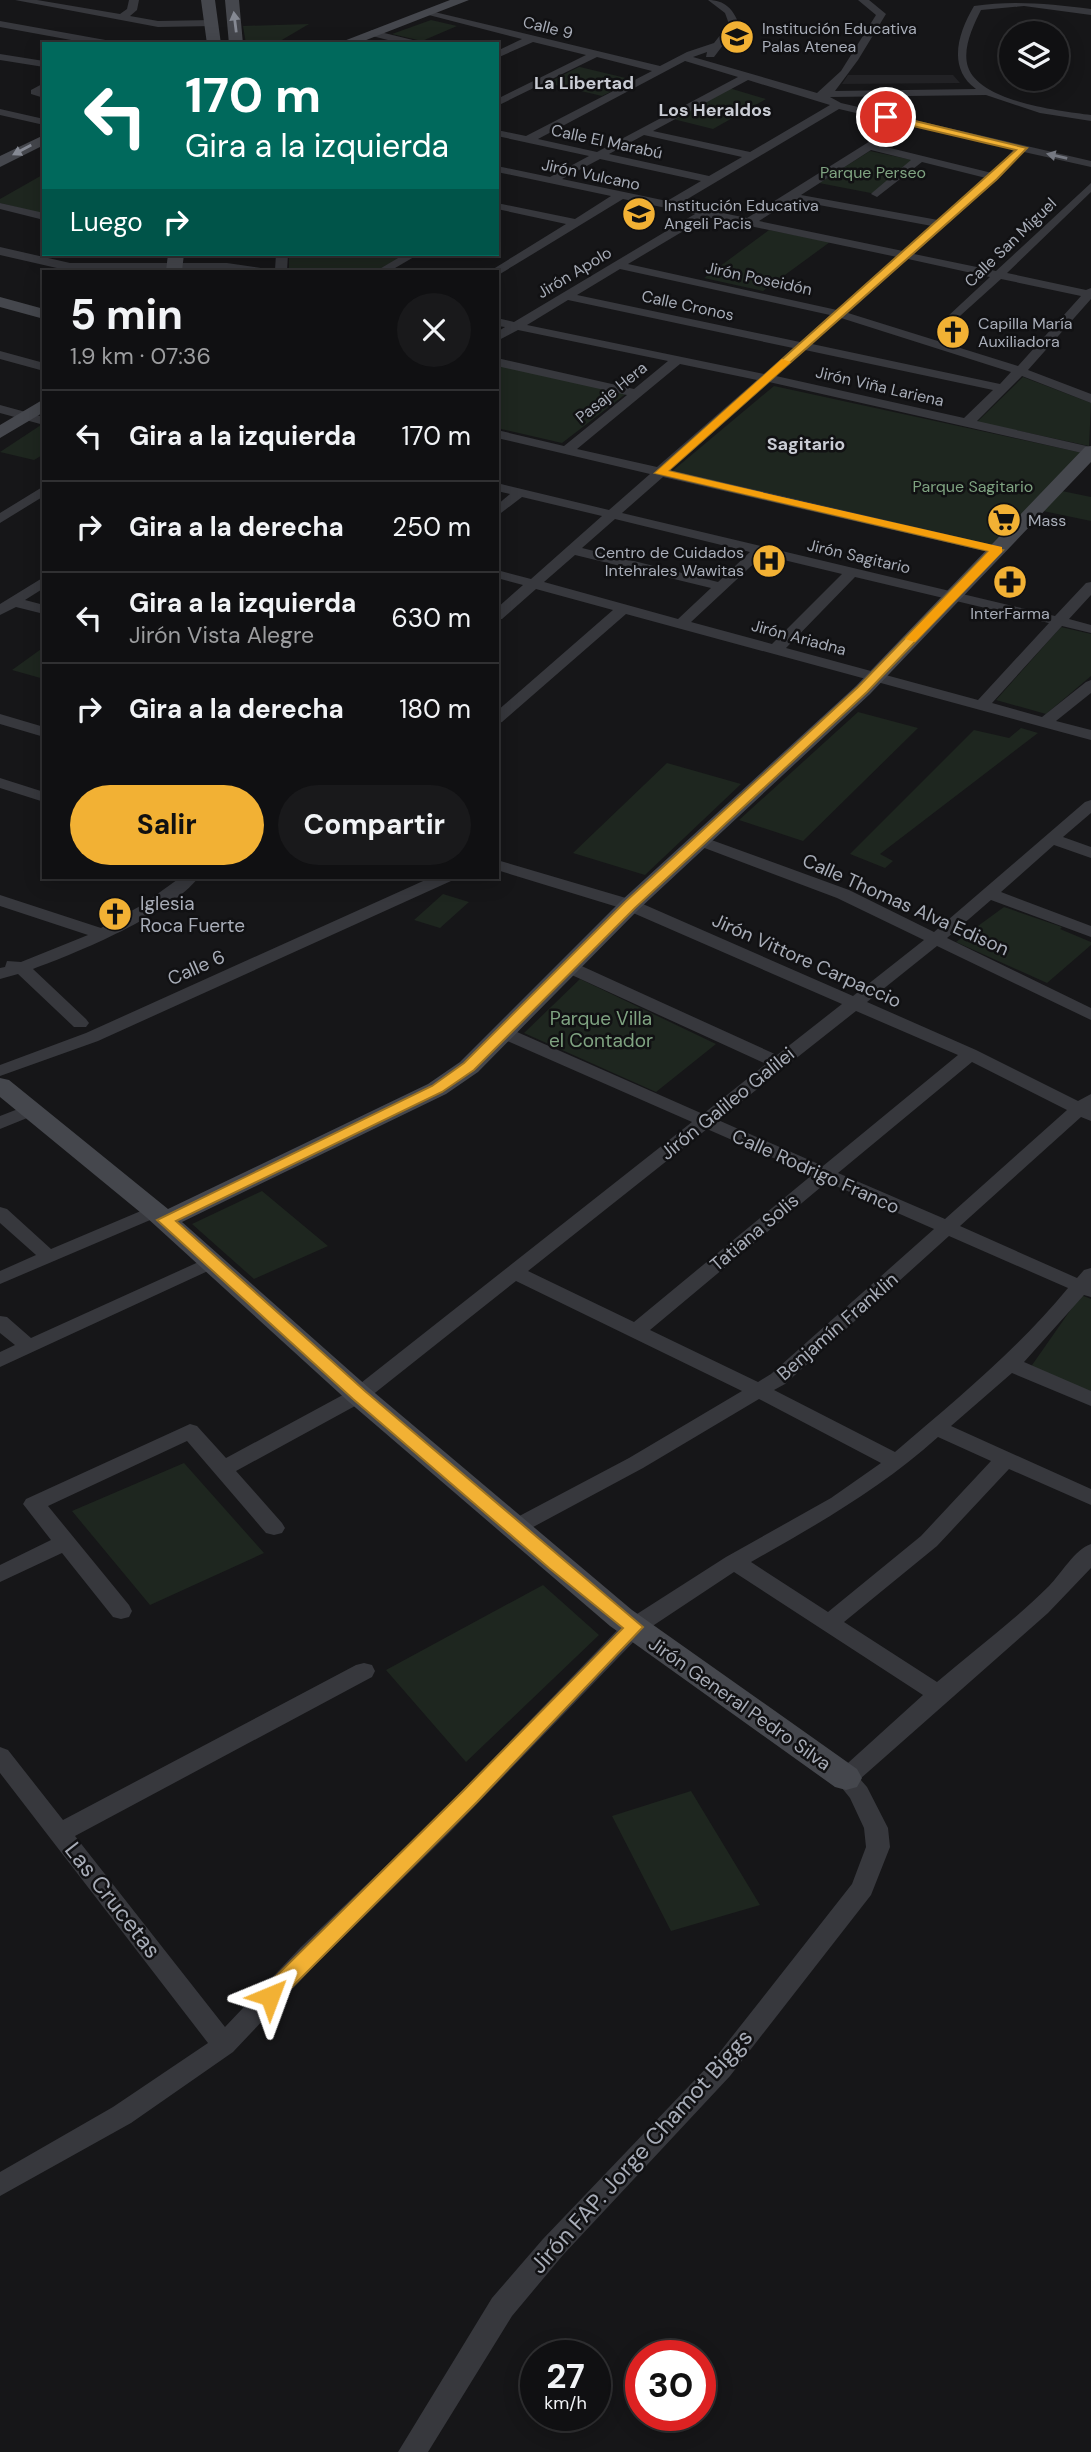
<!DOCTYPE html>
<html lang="es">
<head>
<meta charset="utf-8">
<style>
	body { margin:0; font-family:"DM Sans",sans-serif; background:#19191b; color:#f1f3f6; height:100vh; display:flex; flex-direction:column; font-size:26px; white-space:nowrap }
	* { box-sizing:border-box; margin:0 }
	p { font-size:23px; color:#9c9d9f }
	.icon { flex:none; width:38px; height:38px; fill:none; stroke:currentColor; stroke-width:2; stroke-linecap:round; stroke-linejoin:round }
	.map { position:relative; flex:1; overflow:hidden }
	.panel { position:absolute; left:42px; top:270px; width:457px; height:609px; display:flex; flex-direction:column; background:#101012; border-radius:0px; box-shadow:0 4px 18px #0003,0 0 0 2px #303032 }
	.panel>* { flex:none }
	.hud { position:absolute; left:42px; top:42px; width:457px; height:214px; border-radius:0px; box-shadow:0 4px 18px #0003,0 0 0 2px #303032; background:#00695c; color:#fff; overflow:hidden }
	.fabs { position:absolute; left:999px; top:21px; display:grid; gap:14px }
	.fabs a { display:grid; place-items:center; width:70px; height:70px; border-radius:50%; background:#101012; box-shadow:0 4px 18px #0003,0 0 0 2px #303032; font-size:35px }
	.speed { position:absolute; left:520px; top:2340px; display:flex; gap:14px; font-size:35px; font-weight:700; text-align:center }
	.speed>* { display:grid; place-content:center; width:91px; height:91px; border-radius:50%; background:#101012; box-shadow:0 4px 18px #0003,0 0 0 2px #303032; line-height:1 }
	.speed small { font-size:18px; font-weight:400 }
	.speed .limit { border:10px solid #d22; background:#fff; color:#111 }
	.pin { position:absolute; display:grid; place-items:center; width:60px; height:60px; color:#fff; margin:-30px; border:4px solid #fff; border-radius:50%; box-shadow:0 2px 7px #0007 }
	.me { position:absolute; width:77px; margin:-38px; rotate:44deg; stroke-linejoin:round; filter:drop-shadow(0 0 5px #0008) }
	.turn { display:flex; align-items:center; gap:24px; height:147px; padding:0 28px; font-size:32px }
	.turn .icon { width:91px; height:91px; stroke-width:2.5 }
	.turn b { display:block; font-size:49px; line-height:60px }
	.then { display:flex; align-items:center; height:66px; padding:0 28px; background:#0003; gap:14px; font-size:26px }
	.round { display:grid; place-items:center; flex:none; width:74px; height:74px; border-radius:37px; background:#19191b }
	.overview { display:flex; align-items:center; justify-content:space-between; height:119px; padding:0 28px }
	h1 { font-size:42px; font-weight:700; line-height:52px }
	.cta { display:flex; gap:14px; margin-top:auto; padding:14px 28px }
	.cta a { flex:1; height:80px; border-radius:42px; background:#f2b134; color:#111; font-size:28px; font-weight:700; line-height:80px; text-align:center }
	.cta a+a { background:#19191b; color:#f1f3f6 }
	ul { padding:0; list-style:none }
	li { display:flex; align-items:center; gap:21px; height:91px; padding:0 28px; border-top:2px solid #303032 }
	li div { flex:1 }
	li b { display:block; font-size:26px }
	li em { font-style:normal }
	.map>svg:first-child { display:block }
	.built { fill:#222225 }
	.green { fill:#1e261f }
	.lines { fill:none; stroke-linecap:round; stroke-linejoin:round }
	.street { fill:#37383d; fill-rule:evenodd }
	.secondary { fill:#45474d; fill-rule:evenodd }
	.oneway { fill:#858993 }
	.oneway2 { fill:#757881 }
	.route { fill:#f2b134; stroke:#9d7322; stroke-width:2 }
	.slow { fill:#f59e0b }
	.labels { text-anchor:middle; stroke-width:5; stroke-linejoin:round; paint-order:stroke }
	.far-street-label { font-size:16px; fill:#a8adb8; stroke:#111113 }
	.far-poi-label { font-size:16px; fill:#a8adb8; stroke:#111113; text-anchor:start }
	.far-park-label { font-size:16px; fill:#7fa381; stroke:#111113 }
	.far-neighbourhood-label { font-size:18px; font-weight:bold; fill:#c9ccd4; stroke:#111113 }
	.poi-label { font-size:19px; fill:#a8adb8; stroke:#111113; text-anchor:start }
	.street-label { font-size:19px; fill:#a8adb8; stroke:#111113 }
	.park-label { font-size:19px; fill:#7fa381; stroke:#111113 }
	.near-street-label { font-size:23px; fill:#a8adb8; stroke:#111113 }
</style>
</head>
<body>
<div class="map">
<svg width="1091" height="2452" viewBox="0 0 1091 2452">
	<rect width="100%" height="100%" fill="#161618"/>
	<path class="built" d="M848,75H953L960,83L842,84Z"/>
	<path class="green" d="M431,20L457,26L422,41L392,34Z
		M309,24L275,44H246L243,26Z
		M579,67H580L634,80L602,96L547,83Z
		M729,88L766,99L713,129L673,119Z
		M870,151L917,161L876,194L819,183Z
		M44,174V214L0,203V199Z
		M769,230L830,242L763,291L704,278Z
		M289,254H407L376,271H289Z
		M497,365L627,393L562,443L497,428Z
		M1023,377L1091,403L1089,446L977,422Z
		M774,386L1083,453L991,546L670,473Z
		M41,425L44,426V454L34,460L0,452Z
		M1062,491L1091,497V521L1043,511Z
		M1061,627L1091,634V676L1046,714L996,700Z
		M44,647V679L12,670Z
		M858,712L918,728L803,841L739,820Z
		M1021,728L1038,733L880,854L893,861L885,868L850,854L974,730L1009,738Z
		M667,763L741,784L645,875L573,853Z
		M443,894L469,902L440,928L414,920Z
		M1004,907L1062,927L1060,929L1091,942V945L1047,983L956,942Z
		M580,979L716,1044L656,1092L524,1033Z
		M262,1191L328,1246L254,1279L192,1224Z
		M1081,1295L1091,1299V1393L1030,1368Z
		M184,1463L264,1553L150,1605L72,1511Z
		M543,1585L599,1635L466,1762L386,1670Z
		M691,1791L760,1905L671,1931L612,1816Z"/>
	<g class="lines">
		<path class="street" d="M15,0H37L120,14L127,9L129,0H139L137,10L130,16L158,21L213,20L218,23L213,26L158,27Z
			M708,0C725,0 733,9 739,24L714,57H706L707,52L693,57L817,93L841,71L876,15L858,0H869L886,14L858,60L835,91L976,89C947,68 958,33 974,6C1013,0 1051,4 1091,9V15L1024,6L981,10C973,26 962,49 968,67C980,102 1060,111 1091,115V121L1040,113L986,95L830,97L841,103L1091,161V167L1024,152L998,179L914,254L996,271L1091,183V192L1007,273L1086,290L1091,288V299L1028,370L1091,394V403L1022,376L977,421L1091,447V455L769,382L670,470L1002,547V553L997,554L663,477L622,513L1055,616L1086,583L1091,582V595L1069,619L1091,625V633L1062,626L992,703L1042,717L1086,682L1091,680V693L1056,721L1091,730V740L626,614L502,722L497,724V711L613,610L536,589L502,619L497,620V608L523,585L497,578V570L531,579L602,516L522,497L497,516V505L510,494L497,491V483L609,510L650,474L497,438V430L564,446L627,395L497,366V358L634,389L668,361L518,330L497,341V332L505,327L497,326V318L514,322L695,214L623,199L500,274L490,271L566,224L497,209V203L575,219L611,196L497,172V166L550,177L589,156L497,136V130L526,136L652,71L597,57L497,106V99L586,55L533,42L497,58V51L522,39L421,13L426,10L660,66L687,52L714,43L729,24L725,13ZM685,61L738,77L597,152L538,139ZM748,80L830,105L750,152L653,131ZM839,109L899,123L747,218L679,204ZM910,125L1014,149L992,173L878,145ZM644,135L742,157L709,176L609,154ZM871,150L911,160L873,192L871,194L877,197L922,162L986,178L938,220L801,195ZM600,159L701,181L667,201L562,179ZM792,200L932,226L903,251L759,221ZM707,217L897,257L837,310L628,264ZM908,259L990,277L947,317V323L951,324L1001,279L1081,296L1018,366L848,313ZM620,269L830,315L800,342L577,295ZM568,300L793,348L764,374L527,325ZM841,318L1011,372L1000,384L812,344ZM805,350L993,390L964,418L776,376ZM680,364L757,380L657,467L577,449ZM615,519L750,552L718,582L582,548ZM575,555L711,588L678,619L544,582ZM763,555L842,574L772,644L691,622ZM855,577L1049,623L978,700L786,648Z
			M0,21L111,41L116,44H93L0,27Z
			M372,30L421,42L422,44H404L368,35L367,33Z
			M0,54L44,61V67L0,60Z
			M44,83V98L31,94V90Z
			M0,109L44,119V125L0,115Z
			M0,203L44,213V220L0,209Z
			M0,247L70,263H227L275,270L276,254H288L287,271H70L0,255Z
			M405,254H419L390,271H376Z
			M0,351L44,363V371L0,359Z
			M0,405L44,417V425L0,413Z
			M44,486V496L0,523V513Z
			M44,577V588L25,600L44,605V614L16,607L0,615V604Z
			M0,714L44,727V737L0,724Z
			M0,778L44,792V802L0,788Z
			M1091,800V813L1063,837L1091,847V858L1054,845L1001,892L1091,926V937L991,900L947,938L1091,1008V1020L937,946L867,1002L976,1050L1078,1101L1091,1094V1121L1081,1117L960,1226L1077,1278L1084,1270L1091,1268V1297L1084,1295L1024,1362L1091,1391V1406L1012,1373L951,1426L1091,1489V1505L1009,1469L937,1546L844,1622L937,1682C974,1650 1014,1621 1049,1586C1061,1574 1075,1549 1091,1544V1568L1048,1613L860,1779L867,1787L888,1828L890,1847L871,1895L730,2076L563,2255L512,2316L428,2452H398L492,2298L543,2239L712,2062L852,1884L866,1847L864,1828L850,1798L834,1778L838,1772L923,1695L734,1572L642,1633L448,1834L319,1961L233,2052L131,2123L0,2196V2172L113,2107L208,2043L0,1773V1747L8,1750L63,1820L356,1665L364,1663L372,1665L375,1671L372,1677L75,1836L225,2027L301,1947L432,1822L626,1621L726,1557L831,1498L881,1463L759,1399L643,1468L522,1533L514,1535L506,1533L503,1528L506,1523L629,1458L742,1391L516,1281L366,1400L236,1471L282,1523L285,1528L282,1533L274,1535L266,1533L187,1441L48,1506L129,1605L132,1611L129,1617L121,1619L113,1617L62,1553L0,1582V1565L51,1540L23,1504L26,1499L190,1424L197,1426L226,1458L352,1390L692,1122L496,1036L493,1032L496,1028H508L703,1114L766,1064L563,971L560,967L563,963H575L777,1055L842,1004L624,909L497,870V860L636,901L853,996L924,940L837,898L694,844L692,841L694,838H706L849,890L934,932L1085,802ZM856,1011L958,1055L823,1166L718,1120ZM972,1062L1067,1110L945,1219L838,1173ZM707,1129L812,1175L634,1322L528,1271ZM827,1182L934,1229L771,1374L758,1382L650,1330ZM949,1236L1068,1288C1017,1350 956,1400 895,1452L774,1390L785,1384ZM938,1437L991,1461L921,1536L828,1612L751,1562C818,1524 880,1489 938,1437Z
			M181,877H199C169,915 79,952 33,969L86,1019L89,1023L86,1027H74L18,974L0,979V968L5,967L7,961L21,962L88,935L0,906V895L101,928L142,905Z
			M432,877H453L451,881L98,1041L0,1076V1065L86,1033Z
			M31,1104L40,1110L37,1114L0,1129V1116Z
			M155,1205L162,1207L165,1211L162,1215L0,1284V1271L36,1255L0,1223V1207L7,1209L51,1249Z
			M214,1255L221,1257L224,1261L221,1265L0,1367V1352L15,1345L0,1333V1316L7,1317L31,1338Z"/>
		<path class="secondary" d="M201,0H215L221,44H207Z
			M225,0H239L243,44H229Z
			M450,0H469L356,44H336Z
			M44,135V145L0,167V156Z
			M168,254H184L182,271H166Z
			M0,297L44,309V319L0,307Z
			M44,399V412L0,438V425Z
			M1091,446V462L870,694L638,910L478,1072L446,1094L182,1222L369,1388L632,1610L857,1769L862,1778L857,1787L846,1790L835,1787L610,1626L349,1402L146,1217L0,1097V1078L9,1080L168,1209L428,1084L460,1062L622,900L856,686L1085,447Z"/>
	</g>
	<defs><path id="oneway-solid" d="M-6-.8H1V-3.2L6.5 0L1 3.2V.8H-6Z" transform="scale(1.75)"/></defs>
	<g class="oneway">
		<use href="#oneway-solid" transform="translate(235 22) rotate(-97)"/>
		<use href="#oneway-solid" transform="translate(22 150) rotate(152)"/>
	</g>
	<use class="oneway2" href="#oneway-solid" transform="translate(1057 156) rotate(-167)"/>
	<path class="route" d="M886,114L1027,148L997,179L668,471L1003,550L867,692L635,908L474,1070L442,1092L176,1221L365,1391L643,1627L477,1802L277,2002L270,2005L262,2002L259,1996L262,1990L463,1791L623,1628L549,1568L353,1399L157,1220L432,1086L464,1063L625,902L858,687L989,551L655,473L1016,150L883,119V115Z"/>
	<path class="slow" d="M782,359L791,362L668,471L1002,547V552L915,642L905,639L989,551L655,473Z"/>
	<defs>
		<g id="school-disc" transform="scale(1.75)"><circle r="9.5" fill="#f2b134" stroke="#111113"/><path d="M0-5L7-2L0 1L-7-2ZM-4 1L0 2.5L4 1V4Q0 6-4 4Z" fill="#111"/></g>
		<g id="church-disc" transform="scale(1.75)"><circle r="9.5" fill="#f2b134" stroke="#111113"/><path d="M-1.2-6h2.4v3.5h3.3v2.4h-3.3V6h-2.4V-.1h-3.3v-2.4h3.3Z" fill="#111"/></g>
		<g id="supermarket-disc" transform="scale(1.75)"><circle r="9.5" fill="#f2b134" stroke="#111113"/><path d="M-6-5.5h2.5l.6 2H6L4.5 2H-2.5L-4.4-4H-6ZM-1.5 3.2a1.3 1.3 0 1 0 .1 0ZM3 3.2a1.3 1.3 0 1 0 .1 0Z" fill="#111"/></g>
		<g id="hospital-disc" transform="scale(1.75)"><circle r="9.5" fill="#f2b134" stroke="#111113"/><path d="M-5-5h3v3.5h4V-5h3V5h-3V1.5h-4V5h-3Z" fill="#111"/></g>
		<g id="pharmacy-disc" transform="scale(1.75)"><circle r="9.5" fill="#f2b134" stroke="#111113"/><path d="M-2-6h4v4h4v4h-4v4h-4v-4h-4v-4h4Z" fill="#111"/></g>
	</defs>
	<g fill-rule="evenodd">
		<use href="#school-disc" x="737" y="37"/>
		<use href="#school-disc" x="639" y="214"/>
		<use href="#church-disc" x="953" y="332"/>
		<use href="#supermarket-disc" x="1004" y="520"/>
		<use href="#hospital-disc" x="769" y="561"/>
		<use href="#pharmacy-disc" x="1010" y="582"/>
		<use href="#church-disc" x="115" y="914"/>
	</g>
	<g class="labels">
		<g class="far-street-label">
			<text transform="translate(548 27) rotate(14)" y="6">Calle 9</text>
			<text transform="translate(607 141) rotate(12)" y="6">Calle El Marabú</text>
			<text transform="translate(591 174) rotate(12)" y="6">Jirón Vulcano</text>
			<text transform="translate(1010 242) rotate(-44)" y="6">Calle San Miguel</text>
			<text transform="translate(574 272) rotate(-31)" y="6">Jirón Apolo</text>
			<text transform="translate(759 278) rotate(12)" y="6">Jirón Poseidón</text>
			<text transform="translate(688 305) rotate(12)" y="6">Calle Cronos</text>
			<text transform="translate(880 386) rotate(13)" y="6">Jirón Viña Lariena</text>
			<text transform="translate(611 392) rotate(-39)" y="6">Pasaje Hera</text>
			<text transform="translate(859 556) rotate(13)" y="6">Jirón Sagitario</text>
			<text transform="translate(799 637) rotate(15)" y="6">Jirón Ariadna</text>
		</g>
		<g class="far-poi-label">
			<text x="762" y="34">Institución Educativa<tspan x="762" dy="18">Palas Atenea</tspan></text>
			<text x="664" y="211">Institución Educativa<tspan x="664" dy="18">Angeli Pacis</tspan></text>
			<text x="978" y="329">Capilla María<tspan x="978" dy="18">Auxiliadora</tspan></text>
			<text x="1028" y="526">Mass</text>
			<text x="744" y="558" text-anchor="end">Centro de Cuidados<tspan x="744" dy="18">Intehrales Wawitas</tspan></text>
			<text x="1010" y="619" text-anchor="middle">InterFarma</text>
		</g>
		<g class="far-park-label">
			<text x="873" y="178">Parque Perseo</text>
			<text x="973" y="492">Parque Sagitario</text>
		</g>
		<g class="far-neighbourhood-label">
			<text x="584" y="89">La Libertad</text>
			<text x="715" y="116">Los Heraldos</text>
			<text x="806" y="450">Sagitario</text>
		</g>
		<g class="poi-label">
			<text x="140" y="910">Iglesia<tspan x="140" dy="22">Roca Fuerte</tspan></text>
		</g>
		<g class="street-label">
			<text transform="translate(906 904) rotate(24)" y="7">Calle Thomas Alva Edison</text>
			<text transform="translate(807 960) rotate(24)" y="7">Jirón Vittore Carpaccio</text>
			<text transform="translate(196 967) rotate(-24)" y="7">Calle 6</text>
			<text transform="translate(727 1103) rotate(-39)" y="7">Jirón Galileo Galilei</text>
			<text transform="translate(816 1171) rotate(24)" y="7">Calle Rodrigo Franco</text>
			<text transform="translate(754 1232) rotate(-40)" y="7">Tatiana Solis</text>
			<text transform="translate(837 1326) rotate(-41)" y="7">Benjamín Franklin</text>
			<text transform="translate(740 1703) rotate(35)" y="7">Jirón General Pedro Silva</text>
		</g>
		<g class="park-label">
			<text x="601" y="1025">Parque Villa<tspan x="601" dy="22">el Contador</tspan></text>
		</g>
		<g class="near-street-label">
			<text transform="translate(113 1900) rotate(52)" y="8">Las Crucetas</text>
			<text transform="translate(641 2151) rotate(-48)" y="8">Jirón FAP. Jorge Chamot Biggs</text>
		</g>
	</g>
</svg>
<div class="fabs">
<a><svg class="icon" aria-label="layers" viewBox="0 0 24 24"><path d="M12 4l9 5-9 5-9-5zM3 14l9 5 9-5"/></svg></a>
</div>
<div class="speed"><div>27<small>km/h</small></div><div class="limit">30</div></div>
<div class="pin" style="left:886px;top:117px;background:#d93025"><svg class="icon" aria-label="arrive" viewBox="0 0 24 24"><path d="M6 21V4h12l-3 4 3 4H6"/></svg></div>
<svg class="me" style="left:270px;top:1996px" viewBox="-20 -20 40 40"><path d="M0-17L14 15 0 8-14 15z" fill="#f2b134" stroke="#fff" stroke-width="4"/></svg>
<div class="hud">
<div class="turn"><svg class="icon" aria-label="left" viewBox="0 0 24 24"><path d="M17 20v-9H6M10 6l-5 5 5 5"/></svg><div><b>170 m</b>Gira a la izquierda</div></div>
<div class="then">Luego<svg class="icon" aria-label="right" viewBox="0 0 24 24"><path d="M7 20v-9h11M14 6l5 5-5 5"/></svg></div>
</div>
<section class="panel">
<div class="overview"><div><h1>5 min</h1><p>1.9 km · 07:36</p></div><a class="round"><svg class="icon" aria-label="close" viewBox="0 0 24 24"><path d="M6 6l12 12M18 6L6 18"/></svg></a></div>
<ul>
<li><svg class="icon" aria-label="left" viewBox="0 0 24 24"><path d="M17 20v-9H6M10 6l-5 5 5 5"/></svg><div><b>Gira a la izquierda</b></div><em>170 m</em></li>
<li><svg class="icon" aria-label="right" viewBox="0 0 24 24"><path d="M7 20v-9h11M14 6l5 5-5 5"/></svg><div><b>Gira a la derecha</b></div><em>250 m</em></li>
<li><svg class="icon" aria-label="left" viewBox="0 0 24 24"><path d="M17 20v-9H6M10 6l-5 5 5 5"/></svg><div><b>Gira a la izquierda</b><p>Jirón Vista Alegre</p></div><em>630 m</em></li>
<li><svg class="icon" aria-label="right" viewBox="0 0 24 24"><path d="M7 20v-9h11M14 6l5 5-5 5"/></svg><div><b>Gira a la derecha</b></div><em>180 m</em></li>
</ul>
<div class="cta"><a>Salir</a><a>Compartir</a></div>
</section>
</div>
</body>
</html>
